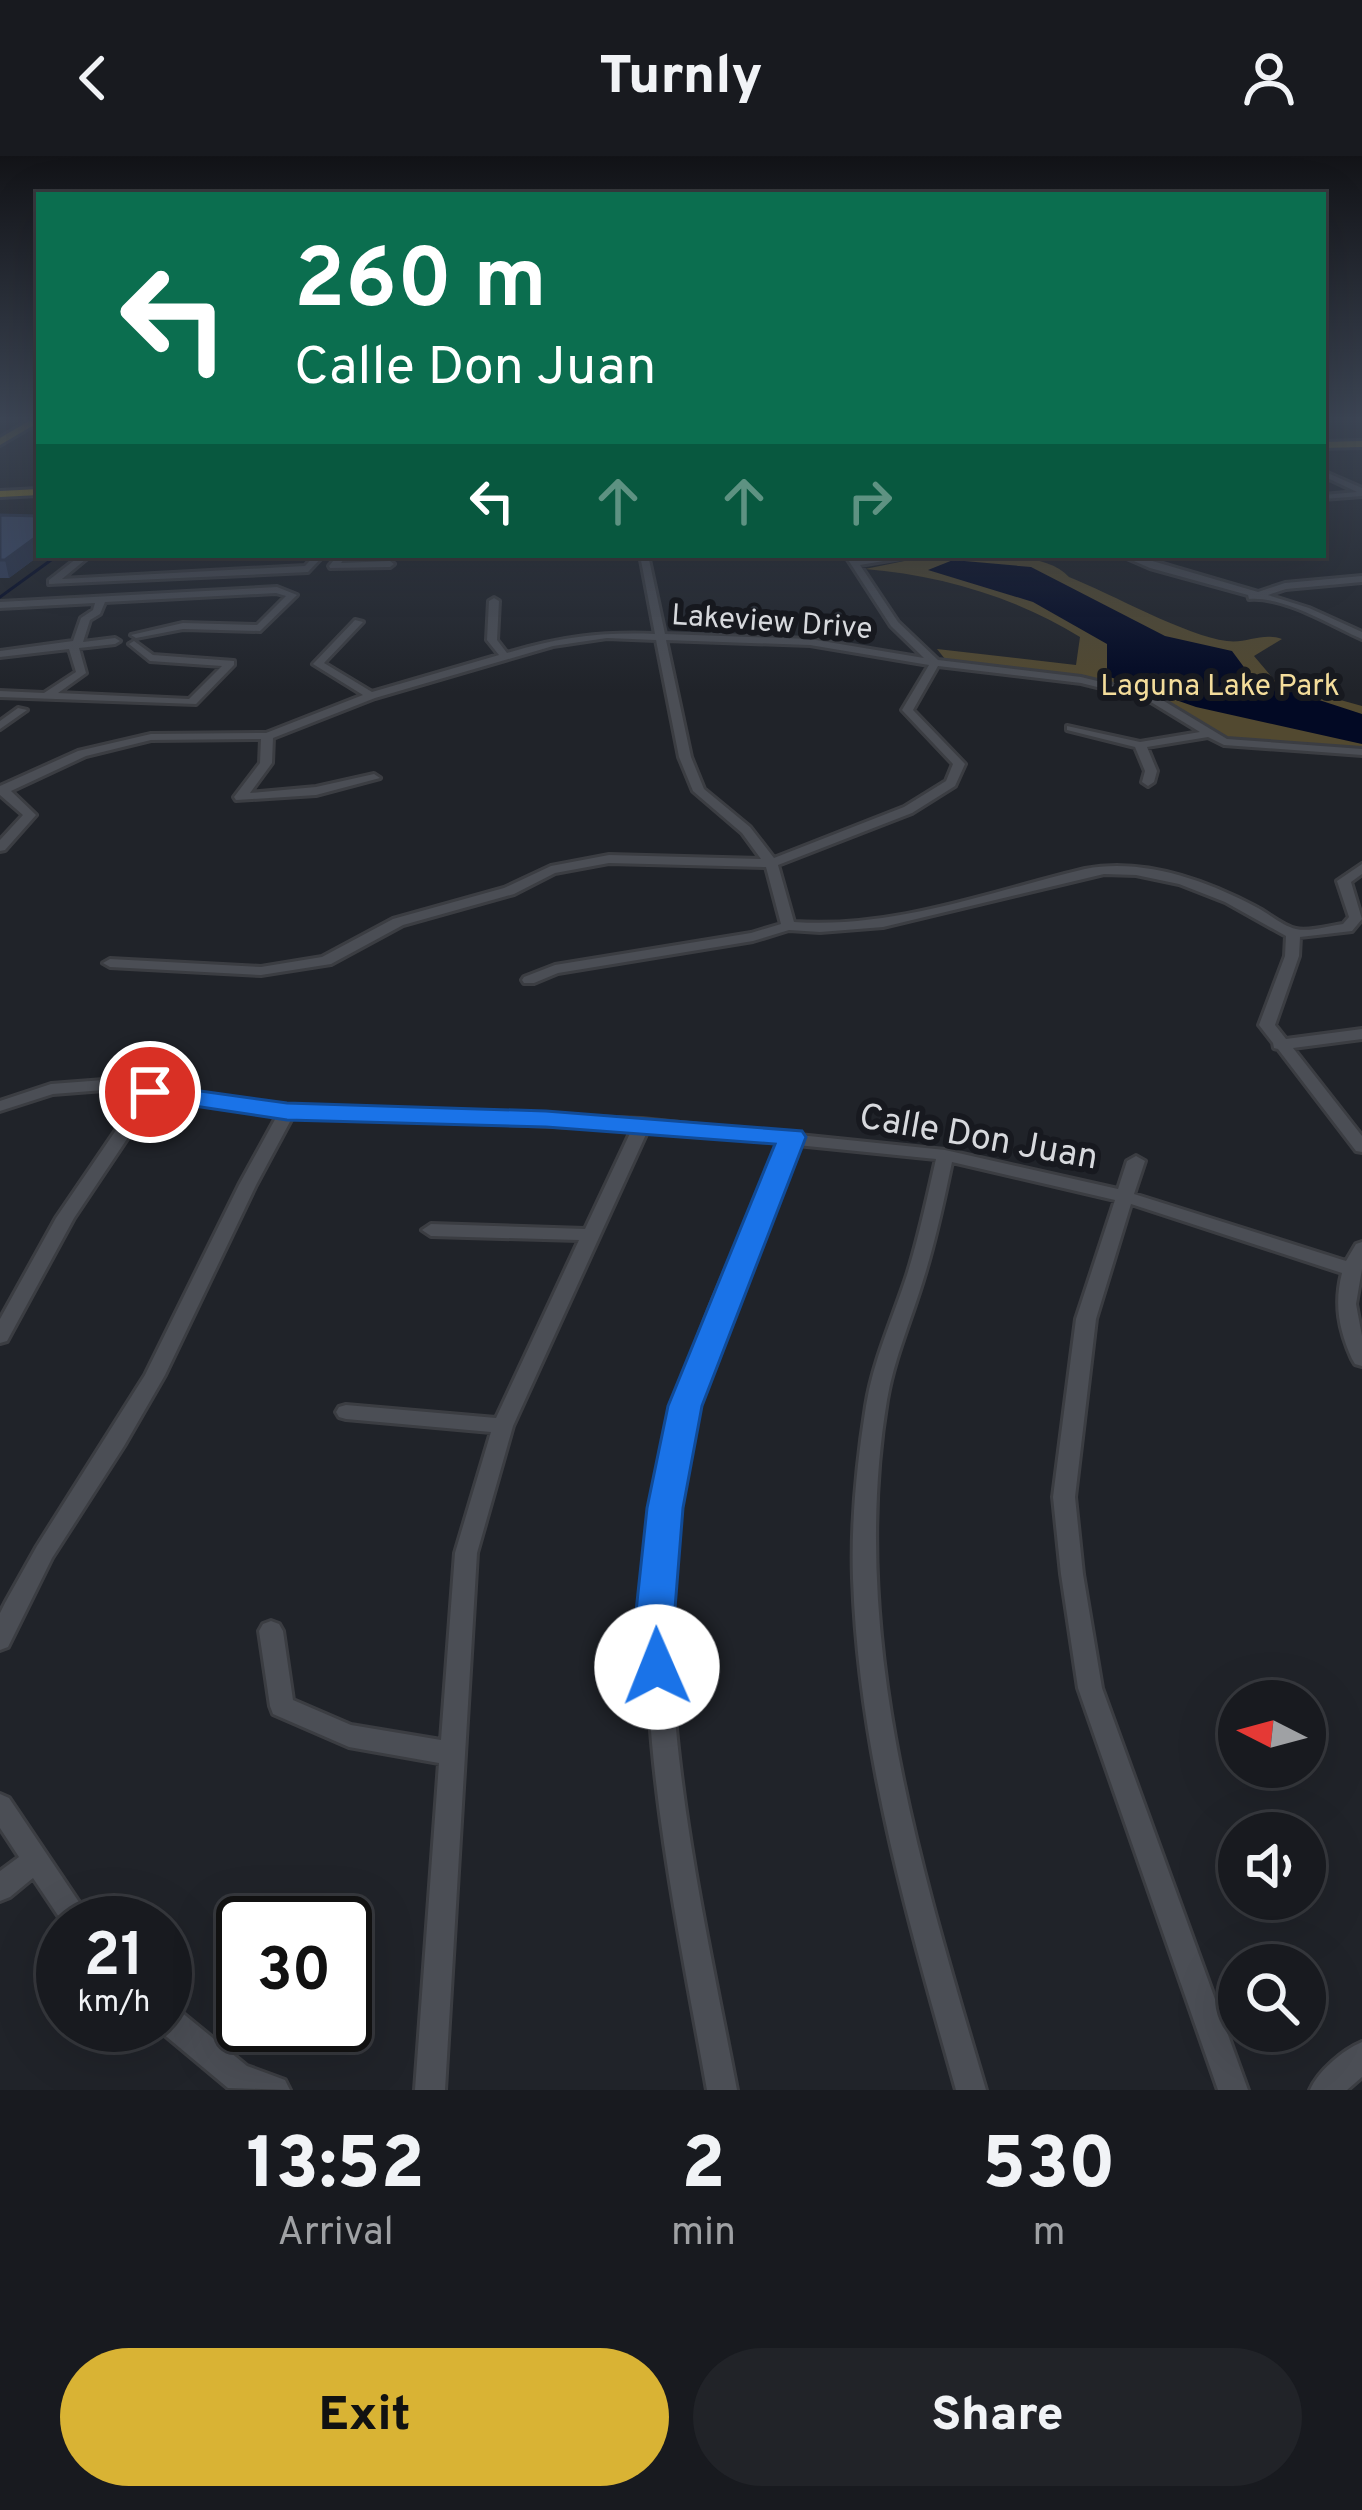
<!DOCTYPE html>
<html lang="en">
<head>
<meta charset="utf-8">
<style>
	body { margin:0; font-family:Overpass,sans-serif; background:#212328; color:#f1f3f6; height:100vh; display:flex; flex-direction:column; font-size:45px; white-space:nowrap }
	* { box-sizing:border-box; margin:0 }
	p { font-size:39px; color:#9fa1a4 }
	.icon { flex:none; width:66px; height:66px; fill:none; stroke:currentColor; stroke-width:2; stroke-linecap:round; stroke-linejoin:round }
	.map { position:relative; height:1934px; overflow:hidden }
	.side { display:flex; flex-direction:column; background:#181a1f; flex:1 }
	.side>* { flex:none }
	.guide { position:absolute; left:36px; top:36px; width:1290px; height:366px; border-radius:0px; box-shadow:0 12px 48px #0002,0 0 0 3px #36383d; background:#0b6e4f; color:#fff; overflow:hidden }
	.needle { width:78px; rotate:276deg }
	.tools { position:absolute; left:1218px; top:1524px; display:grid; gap:24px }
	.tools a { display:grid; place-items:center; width:108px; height:108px; border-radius:50%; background:#181a1f; box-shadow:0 12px 48px #0002,0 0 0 3px #36383d; font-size:60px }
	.speed { position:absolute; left:36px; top:1740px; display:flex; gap:24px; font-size:60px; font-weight:700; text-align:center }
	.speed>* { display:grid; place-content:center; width:156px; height:156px; border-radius:50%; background:#181a1f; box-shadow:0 12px 48px #0002,0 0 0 3px #36383d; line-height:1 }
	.speed small { font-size:30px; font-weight:400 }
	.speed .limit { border:6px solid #111; border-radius:18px; background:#fff; color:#111 }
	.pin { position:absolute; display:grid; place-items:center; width:102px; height:102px; color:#fff; margin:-51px; border:6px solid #fff; border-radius:50%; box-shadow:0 3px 12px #0007 }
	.me { position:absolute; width:132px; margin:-66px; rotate:359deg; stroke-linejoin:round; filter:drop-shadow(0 0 9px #0008) }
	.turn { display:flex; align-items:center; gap:42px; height:252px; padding:0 60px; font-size:54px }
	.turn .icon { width:156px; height:156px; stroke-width:2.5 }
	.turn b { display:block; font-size:84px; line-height:102px }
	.lanes { display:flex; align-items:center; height:114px; padding:0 60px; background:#0003; justify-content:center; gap:60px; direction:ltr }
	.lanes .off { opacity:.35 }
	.eta { display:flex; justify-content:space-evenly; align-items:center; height:204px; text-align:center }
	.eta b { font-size:72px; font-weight:800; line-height:84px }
	.action { display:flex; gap:24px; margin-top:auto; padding:24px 60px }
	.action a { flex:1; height:138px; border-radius:72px; background:#d9b334; color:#111; font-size:48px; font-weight:800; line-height:138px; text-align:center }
	.action a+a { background:#212328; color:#f1f3f6 }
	header { display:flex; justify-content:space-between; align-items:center; height:156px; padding:0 60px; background:#181a1f; font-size:54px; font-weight:800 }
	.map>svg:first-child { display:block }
	.green { fill:#524930 }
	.water { fill:#020924 }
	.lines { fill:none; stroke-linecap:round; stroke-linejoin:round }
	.stream { stroke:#020924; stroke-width:3 }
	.minor-casing { stroke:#3b3d42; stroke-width:6 }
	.major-casing { stroke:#3b3d42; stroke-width:6 }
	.minor { fill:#4b4e55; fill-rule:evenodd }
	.major { fill:#8e7a26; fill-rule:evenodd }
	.wall { fill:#34405d }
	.shaded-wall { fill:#2a344c }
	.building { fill:#3c4b6c; stroke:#2a344c; stroke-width:3 }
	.route { fill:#1a73e8; stroke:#114b97; stroke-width:3 }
	.labels { text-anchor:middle; stroke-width:12; stroke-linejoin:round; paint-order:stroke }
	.far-street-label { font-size:30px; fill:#d7d9dd; stroke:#17191f }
	.far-park-label { font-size:30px; fill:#f4dd9b; stroke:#17191f }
	.street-label { font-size:36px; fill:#d7d9dd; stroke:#17191f }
</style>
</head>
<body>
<header><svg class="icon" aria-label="back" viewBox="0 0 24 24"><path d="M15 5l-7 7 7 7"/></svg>Turnly<svg class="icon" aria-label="person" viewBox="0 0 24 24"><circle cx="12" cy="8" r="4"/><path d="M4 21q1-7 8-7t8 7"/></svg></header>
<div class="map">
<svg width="1362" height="1934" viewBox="0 0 1362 1934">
	<rect width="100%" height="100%" fill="#202329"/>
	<path class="green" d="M934,399C970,399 1044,393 1069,421C1112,438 1186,480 1227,485C1246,488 1262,476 1282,483L1254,500L1276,526L1362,550V594C1315,588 1252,600 1209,577C1186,565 1170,546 1145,535L945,503L937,493L1076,509L1080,481C1016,441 939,419 865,413Z"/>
	<path class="water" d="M953,404L1031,411L1165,480L1232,495L1252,522L1362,558V588L1196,551L1107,520V488L1033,446L928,414Z"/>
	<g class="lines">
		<path class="stream" d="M0,441L58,399"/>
		<g class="minor-casing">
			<path id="minor" d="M1323,315L1362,332V340L1323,343V339L1357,336L1323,320Z
				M81,399H91L62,423L305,410L315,399H324L308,416L49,428V424Z
				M338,399H347L341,407L390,405L394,408L390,411L330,412L329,410Z
				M640,399H648L665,478L810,483L924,502L891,470L845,399H853L857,404L919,399L860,409L898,466L938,504L1081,521L1154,539L1227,583L1362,593V599L1224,589L1208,581L1147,591L1157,615L1154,626L1148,630L1142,626L1145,615L1135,591L1067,574V570L1140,586L1200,576L1146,543L1081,527L938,510L913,554L965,608L955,630L912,657L778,709L794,766C894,773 989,736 1085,713C1143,702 1205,724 1256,751C1268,757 1284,771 1296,773C1309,776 1329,770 1343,768L1349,761L1337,725L1362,708V718L1351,726L1362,763L1352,775L1300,781L1299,800L1275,869L1286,883L1362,873V883L1293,892L1362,980V996L1356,995L1278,893L1274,892L1273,887L1259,869L1285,800L1286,780L1225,746L1179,728L1136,719L1104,718L883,771L820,776L789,774L753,785L558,817L534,827H524L522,824L524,821L555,809L751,777L781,768L766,711L609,707L555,717L514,738L403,769L331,808L261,819L110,811L103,807L110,803L261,811L322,801L393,763L504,732L551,710L609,699L761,703L742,677L693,635L679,601L656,484L607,482L553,490L375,542L273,582L272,607L250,637L316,631L374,618L380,622L316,639L236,644L234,641L260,607L261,583L151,584L86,600L11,635L36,659L5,694L0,695V684L23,659L0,639V630L78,595L151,578L266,577L363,539L313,508L355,464L363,466L324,507L372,536L499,499L487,484L489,445L494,442L499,445L497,484L507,497C560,481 600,476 655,478ZM666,484L810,489L929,509L902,554L953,608L946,625L904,651L774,702L750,671L704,633L691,601Z
				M1120,399H1132L1258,436L1285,427L1362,420V426L1286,433L1268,439L1309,452L1362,476V483C1330,469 1284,440 1249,443L1248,439L1150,412Z
				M277,431L297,439L260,475L183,473L136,482L131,479L183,467L257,469L286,440L276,437L105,446L100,458L90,464L83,486L115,482L120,485L115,488L79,492L86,517L58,537L189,543L222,510L150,505L129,488L134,485L153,499L234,505V509L196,548L0,541V535L44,537L76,516L69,493L0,501V495L73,485L81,462L93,454L95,447L0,452V446Z
				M18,552L27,554L0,573V565Z
				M104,924L288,950L642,963L786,978L792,976L799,979L945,994L1118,1033L1127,1005L1136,1000L1145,1005L1134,1038L1346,1105L1356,1088L1362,1086V1113L1356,1148L1362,1180V1210L1355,1208L1352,1203C1339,1174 1334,1148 1342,1117L1131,1048L1096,1163L1075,1341L1083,1418L1102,1532L1248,1934H1218L1078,1532L1061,1418L1053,1341L1076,1163L1115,1044L952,1006C944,1044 936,1083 924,1121C912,1162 894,1202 887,1244C848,1479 920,1710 986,1934H956C909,1767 859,1598 853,1423C851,1365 857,1307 866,1250C873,1205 893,1162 907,1119C919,1081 927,1042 936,1003L797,989C763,1076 719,1161 695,1251C637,1478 694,1710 737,1934H707C667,1709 612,1475 676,1249C701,1159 745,1074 781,987L648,974L513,1270L477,1397L445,1934H415L439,1607L349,1591L273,1558L270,1550L259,1475L263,1468L271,1465L279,1468L283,1475L293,1544L351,1569L441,1584L455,1397L491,1276L346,1263L339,1261L336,1256L339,1251L346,1249L496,1262L579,1084L431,1080L422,1074L431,1068L585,1073L632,973L293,960L256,1029L165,1219L124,1290L52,1402L8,1491L0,1494V1457L5,1447L37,1390L145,1219L239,1029L278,958L155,941L74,1062L7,1185L0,1187V1163L56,1062L140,939L104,934L53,938L0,955V945L51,928Z
				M0,1638L9,1642L93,1767H63L33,1722L10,1741L0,1745V1715L19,1701L0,1672Z
				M165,1847L175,1851L247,1910L285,1924L290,1934L228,1932L155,1871L154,1869H165Z
				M1362,1886V1921L1347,1934H1310C1318,1915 1343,1894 1362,1886Z"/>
		</g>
		<g class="major-casing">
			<path id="major" d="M29,265L39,266L0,289V282Z
				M1362,285V291L1323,292V286Z
				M39,333V339L0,341V335Z"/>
		</g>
		<use href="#minor" class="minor"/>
		<use href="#major" class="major"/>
	</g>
	<path class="wall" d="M0,359L40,399L9,422H0Z"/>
	<path class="shaded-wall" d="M39,379L40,399L9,422L5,404Z"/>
	<path class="building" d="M0,359L39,360V379L5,404H0Z"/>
	<linearGradient id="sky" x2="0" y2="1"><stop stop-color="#121317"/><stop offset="0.49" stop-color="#3c4554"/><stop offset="1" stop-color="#3c4554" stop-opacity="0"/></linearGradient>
	<rect width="1362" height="536" fill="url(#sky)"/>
	<path class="route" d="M150,928L287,947L546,955L802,975L806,981L702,1250L683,1352L674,1465L677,1511L671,1523L657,1528L643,1523L635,1465L647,1352L668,1250L775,988L546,971L287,964L141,942L137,936Z"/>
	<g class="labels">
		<g class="far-street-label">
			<text transform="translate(772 465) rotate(4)" y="10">Lakeview Drive</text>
		</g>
		<g class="far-park-label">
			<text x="1220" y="539">Laguna Lake Park</text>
		</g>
		<g class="street-label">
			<text transform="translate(979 979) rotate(10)" y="13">Calle Don Juan</text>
		</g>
	</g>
</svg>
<div class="tools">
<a><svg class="needle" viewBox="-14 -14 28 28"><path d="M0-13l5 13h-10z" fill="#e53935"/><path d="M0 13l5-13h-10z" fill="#9fa1a4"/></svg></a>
<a><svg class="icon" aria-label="sound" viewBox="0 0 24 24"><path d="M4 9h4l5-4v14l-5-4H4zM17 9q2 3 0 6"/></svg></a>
<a><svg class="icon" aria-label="search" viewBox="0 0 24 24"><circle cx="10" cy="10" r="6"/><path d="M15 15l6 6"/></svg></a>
</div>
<div class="speed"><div>21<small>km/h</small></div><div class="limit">30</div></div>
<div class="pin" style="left:150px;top:936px;background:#d93025"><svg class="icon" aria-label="arrive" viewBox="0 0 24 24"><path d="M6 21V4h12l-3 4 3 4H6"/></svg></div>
<svg class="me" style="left:657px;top:1511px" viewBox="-20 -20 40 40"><circle r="19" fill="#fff"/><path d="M0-13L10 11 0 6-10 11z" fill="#1a73e8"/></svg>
<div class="guide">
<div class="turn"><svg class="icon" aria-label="left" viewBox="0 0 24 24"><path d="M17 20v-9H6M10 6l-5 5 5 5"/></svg><div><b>260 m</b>Calle Don Juan</div></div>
<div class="lanes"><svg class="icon" aria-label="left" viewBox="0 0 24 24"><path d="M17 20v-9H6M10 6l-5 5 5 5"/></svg><svg class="icon off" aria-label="ahead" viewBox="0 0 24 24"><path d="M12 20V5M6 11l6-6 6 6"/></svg><svg class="icon off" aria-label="ahead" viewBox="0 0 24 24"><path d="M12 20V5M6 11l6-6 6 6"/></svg><svg class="icon off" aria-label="right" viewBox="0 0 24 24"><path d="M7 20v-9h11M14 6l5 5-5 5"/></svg></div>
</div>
</div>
<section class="side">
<div class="eta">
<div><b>13:52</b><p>Arrival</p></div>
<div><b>2</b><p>min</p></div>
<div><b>530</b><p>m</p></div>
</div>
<div class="action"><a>Exit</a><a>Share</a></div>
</section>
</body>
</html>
